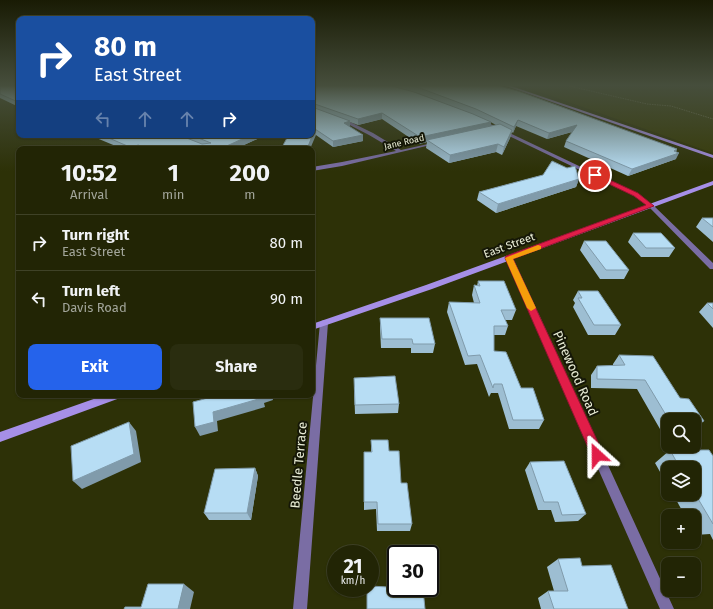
<!DOCTYPE html>
<html lang="en">
<head>
<meta charset="utf-8">
<style>
	body { margin:0; font-family:"Fira Sans",sans-serif; background:#2a2d0f; color:#f1f3f6; height:100vh; display:flex; flex-direction:column; font-size:15px; white-space:nowrap }
	* { box-sizing:border-box; margin:0 }
	p { font-size:13px; color:#a2a59a }
	.icon { flex:none; width:22px; height:22px; fill:none; stroke:currentColor; stroke-width:2; stroke-linecap:round; stroke-linejoin:round }
	.map { position:relative; flex:1; overflow:hidden }
	.side { position:absolute; left:16px; top:146px; width:299px; height:252px; display:flex; flex-direction:column; background:#222505; border-radius:8px; box-shadow:0 1px 3px #0004,0 0 0 1px #3f4227 }
	.side>* { flex:none }
	.guide { position:absolute; left:16px; top:16px; width:299px; height:122px; border-radius:8px; box-shadow:0 1px 3px #0004,0 0 0 1px #3f4227; background:#1a4fa0; color:#fff; overflow:hidden }
	.controls { position:absolute; left:661px; top:413px; display:grid; gap:8px }
	.controls a { display:grid; place-items:center; width:40px; height:40px; border-radius:8px; background:#222505; box-shadow:0 1px 3px #0004,0 0 0 1px #3f4227; font-size:20px }
	.speed { position:absolute; left:327px; top:545px; display:flex; gap:8px; font-size:20px; font-weight:700; text-align:center }
	.speed>* { display:grid; place-content:center; width:52px; height:52px; border-radius:50%; background:#222505; box-shadow:0 1px 3px #0004,0 0 0 1px #3f4227; line-height:1 }
	.speed small { font-size:10px; font-weight:400 }
	.speed .limit { border:2px solid #111; border-radius:6px; background:#fff; color:#111 }
	.pin { position:absolute; display:grid; place-items:center; width:34px; height:34px; color:#fff; margin:-17px; border:2px solid #fff; border-radius:50%; box-shadow:0 1px 4px #0007 }
	.me { position:absolute; width:44px; margin:-22px; rotate:336deg; stroke-linejoin:round; filter:drop-shadow(0 0 3px #0008) }
	.turn { display:flex; align-items:center; gap:14px; height:84px; padding:0 12px; font-size:18px }
	.turn .icon { width:52px; height:52px; stroke-width:2.5 }
	.turn b { display:block; font-size:28px; line-height:34px }
	.lanes { display:flex; align-items:center; height:38px; padding:0 12px; background:#0003; justify-content:center; gap:20px; direction:ltr }
	.lanes .off { opacity:.35 }
	.eta { display:flex; justify-content:space-evenly; align-items:center; height:68px; text-align:center }
	.eta b { font-size:24px; font-weight:700; line-height:28px }
	.cta { display:flex; gap:8px; margin-top:auto; padding:8px 12px }
	.cta a { flex:1; height:46px; border-radius:8px; background:#2563eb; color:#fff; font-size:16px; font-weight:700; line-height:46px; text-align:center }
	.cta a+a { background:#2a2d0f; color:#f1f3f6 }
	ul { padding:0; list-style:none }
	li { display:flex; align-items:center; gap:12px; height:56px; padding:0 12px; border-top:1px solid #3f4227 }
	li div { flex:1 }
	li b { display:block; font-size:15px }
	li em { font-style:normal }
	.map>svg:first-child { display:block }
	.built { fill:#363a06 }
	.lines { fill:none; stroke-linecap:round; stroke-linejoin:round }
	.path { stroke:#707451; stroke-width:1; stroke-dasharray:1.5 1; stroke-linecap:butt }
	.street { fill:#7a6da4; fill-rule:evenodd }
	.secondary { fill:#a68fe7; fill-rule:evenodd }
	.wall { fill:#9dbed2; fill-rule:evenodd }
	.shaded-wall { fill:#809bab }
	.building { fill:#b7ddf4; stroke:#809bab }
	.route { fill:#e11d48; stroke:#92132f }
	.slow { fill:#f59e0b }
	.labels { text-anchor:middle; stroke-width:4; stroke-linejoin:round; paint-order:stroke }
	.far-street-label { font-size:9px; fill:#e9edd6; stroke:#151707 }
	.street-label { font-size:11px; fill:#e9edd6; stroke:#151707 }
	.near-street-label { font-size:13px; fill:#e9edd6; stroke:#151707 }
</style>
</head>
<body>
<div class="map">
<svg width="713" height="609" viewBox="0 0 713 609">
	<rect width="100%" height="100%" fill="#2d3107"/>
	<path class="built" d="M519,86H713V153L540,92Z"/>
	<g class="lines">
		<path class="path" d="M569,86L647,104L671,106L713,119"/>
		<path class="street" d="M340,118H342L373,133L401,150L437,142L439,143L342,166L312,171V167L342,162L396,151L369,135L340,120Z
			M480,120H482L638,194L653,205L713,263V269H710L649,207L634,196L480,122Z
			M507,256H509L513,258L674,609H660L505,258Z
			M324,320L327,321L328,323L307,609H293L320,323L321,321Z"/>
		<path class="secondary" d="M506,86H511L713,155V158Z
			M713,181V185L432,289L312,330V324L426,285Z
			M105,395H122L120,398L0,442V432Z"/>
	</g>
	<path class="wall" d="M0,86H19V107L0,98Z
		M312,86H499L677,149L676,152V159L628,176L564,147L566,141L572,132L547,139L516,126L513,133L512,132L510,138L502,155L496,152L449,163L426,148L427,142L419,144L382,119L358,125L350,122V127L363,135V141L333,147L316,135H312ZM413,92L417,93L446,104ZM487,120L496,125L490,126L491,122Z
		M93,135H266L235,149H123L94,137Z
		M543,175L579,179L576,187L496,213L477,200L479,192Z
		M702,218H713V242L696,227Z
		M633,233L675,248L669,257H641L628,242Z
		M584,241L629,270L624,279H600L580,250Z
		M478,281L516,310L512,320H505L508,326L505,335H494V351L544,420L539,429H509L498,393H491L489,397L477,364L465,365L447,312L449,302L474,303L472,295L474,285L477,286Z
		M578,291L621,325L615,335H588L573,307L575,303L573,300Z
		M707,303H713V328L699,312Z
		M380,318L435,344L433,353H411V348H381L380,328Z
		M619,355L680,398L704,421L694,429V420H668V429H660L637,389L591,388V375L597,366H613V364Z
		M354,387L399,404L398,413L355,414Z
		M371,440L389,451L401,483L412,524L410,531H377L376,509L364,510V460L371,452Z
		M670,450L713,456V540L710,534L695,535L694,533V516H685L673,494H694V468H668V486L655,463Z
		M530,462L586,514L578,521L555,522L551,510H538L525,470Z
		M255,468L258,476L251,520H209L204,513Z
		M558,559L582,566L628,609H541L538,598L548,591H554L547,567Z"/>
	<path class="shaded-wall" d="M382,113V119L358,125V119Z
		M518,120L516,126L513,133L514,127Z
		M350,121V127L344,123Z
		M491,122L490,128L427,140V142L419,144L420,137Z
		M577,125L575,131L547,139L549,133Z
		M315,129L316,135L310,149H307Z
		M512,130L510,138L502,155L504,147Z
		M251,135H266L235,149H220Z
		M363,135V141L333,147V141Z
		M498,144L496,152L449,163L450,155Z
		M138,145L140,149H132V148Z
		M677,149L674,155L679,153L676,159L628,176L632,169Z
		M579,179L576,187L496,213L498,204Z
		M261,395H272L273,400L264,403L265,407L217,421L218,431L200,436L195,427L213,412Z
		M129,422L136,431L141,462L82,489L73,481Z
		M255,468L258,476L251,520L247,513Z
		M184,584L194,592L190,609H178Z"/>
	<path class="building" d="M0,86H19V102H18L0,94Z
		M312,86H392L414,92L473,114L491,122L420,137L382,113L358,119L312,103Z
		M411,86H499L518,91L677,149L674,151L679,153L632,169L566,141L577,125L549,133L518,120L514,127L476,109L417,87Z
		M312,107L350,121L344,123L363,135L333,141L315,129L307,149H281L287,138L291,135H312Z
		M500,124L512,130L504,147L498,144L450,155L427,140Z
		M102,135H179L202,144L211,143L191,135H251L220,149H149L138,145L132,148Z
		M552,161L567,168L575,166L579,179L498,204L479,192L543,175Z
		M702,218H713V227Z
		M633,233H661L675,248H646Z
		M584,241H606L629,270H606Z
		M478,281H504L516,310H501L508,326H494V351L506,352L521,388H533L544,420H513L502,384H494L493,388L480,355L468,356L449,302L480,303L474,285L480,286Z
		M578,291H598L621,325H594L578,298H582Z
		M707,303H713V309Z
		M380,318H429L435,344H413L412,339H382Z
		M619,355L653,356L680,398L689,399L704,421H694V420H669L645,380L597,379V366L625,365Z
		M395,376L399,404L355,405L354,378Z
		M214,395H261L262,398L213,412L214,422L195,427L193,402L215,396Z
		M129,422L134,454L73,481L71,446Z
		M371,440H388L389,451H399L401,483H407L412,524H378L377,502H364V452H372Z
		M670,450H709L713,456V524L694,492V468H680Z
		M564,461L586,514L562,515L558,502H544L530,462Z
		M255,468L247,513H204L215,469Z
		M580,558L582,566L611,565L628,609H554L548,591H568L558,559Z
		M148,584H184L178,609H124L125,607H141Z
		M370,586L423,589L425,609H367V588H370Z"/>
	<linearGradient id="sky" x2="0" y2="1"><stop stop-color="#191b04"/><stop offset="0.5" stop-color="#464e3c"/><stop offset="1" stop-color="#464e3c" stop-opacity="0"/></linearGradient>
	<rect width="713" height="171" fill="url(#sky)"/>
	<path class="route" d="M592,174H597L638,193L654,206L513,259L604,455L602,459L597,461L593,459L505,258L506,256L646,205L634,196L592,176Z"/>
	<path class="slow" d="M538,245L541,246V249L513,259L536,308L531,311L527,308L505,258Z"/>
	<g class="labels">
		<g class="far-street-label">
			<text transform="translate(404 142) rotate(-13)" y="3">Jane Road</text>
		</g>
		<g class="street-label">
			<text transform="translate(509 245) rotate(-20)" y="4">East Street</text>
		</g>
		<g class="near-street-label">
			<text transform="translate(576 373) rotate(66)" y="5">Pinewood Road</text>
			<text transform="translate(298 465) rotate(-85)" y="5">Beedle Terrace</text>
		</g>
	</g>
</svg>
<div class="controls">
<a><svg class="icon" aria-label="search" viewBox="0 0 24 24"><circle cx="10" cy="10" r="6"/><path d="M15 15l6 6"/></svg></a>
<a><svg class="icon" aria-label="layers" viewBox="0 0 24 24"><path d="M12 4l9 5-9 5-9-5zM3 14l9 5 9-5"/></svg></a>
<a>+</a>
<a>−</a>
</div>
<div class="speed"><div>21<small>km/h</small></div><div class="limit">30</div></div>
<div class="pin" style="left:595px;top:175px;background:#d93025"><svg class="icon" aria-label="arrive" viewBox="0 0 24 24"><path d="M6 21V4h12l-3 4 3 4H6"/></svg></div>
<svg class="me" style="left:597px;top:455px" viewBox="-20 -20 40 40"><path d="M0-17L14 15 0 8-14 15z" fill="#e11d48" stroke="#fff" stroke-width="4"/></svg>
<div class="guide">
<div class="turn"><svg class="icon" aria-label="right" viewBox="0 0 24 24"><path d="M7 20v-9h11M14 6l5 5-5 5"/></svg><div><b>80 m</b>East Street</div></div>
<div class="lanes"><svg class="icon off" aria-label="left" viewBox="0 0 24 24"><path d="M17 20v-9H6M10 6l-5 5 5 5"/></svg><svg class="icon off" aria-label="ahead" viewBox="0 0 24 24"><path d="M12 20V5M6 11l6-6 6 6"/></svg><svg class="icon off" aria-label="ahead" viewBox="0 0 24 24"><path d="M12 20V5M6 11l6-6 6 6"/></svg><svg class="icon" aria-label="right" viewBox="0 0 24 24"><path d="M7 20v-9h11M14 6l5 5-5 5"/></svg></div>
</div>
<section class="side">
<div class="eta">
<div><b>10:52</b><p>Arrival</p></div>
<div><b>1</b><p>min</p></div>
<div><b>200</b><p>m</p></div>
</div>
<ul>
<li><svg class="icon" aria-label="right" viewBox="0 0 24 24"><path d="M7 20v-9h11M14 6l5 5-5 5"/></svg><div><b>Turn right</b><p>East Street</p></div><em>80 m</em></li>
<li><svg class="icon" aria-label="left" viewBox="0 0 24 24"><path d="M17 20v-9H6M10 6l-5 5 5 5"/></svg><div><b>Turn left</b><p>Davis Road</p></div><em>90 m</em></li>
</ul>
<div class="cta"><a>Exit</a><a>Share</a></div>
</section>
</div>
</body>
</html>
